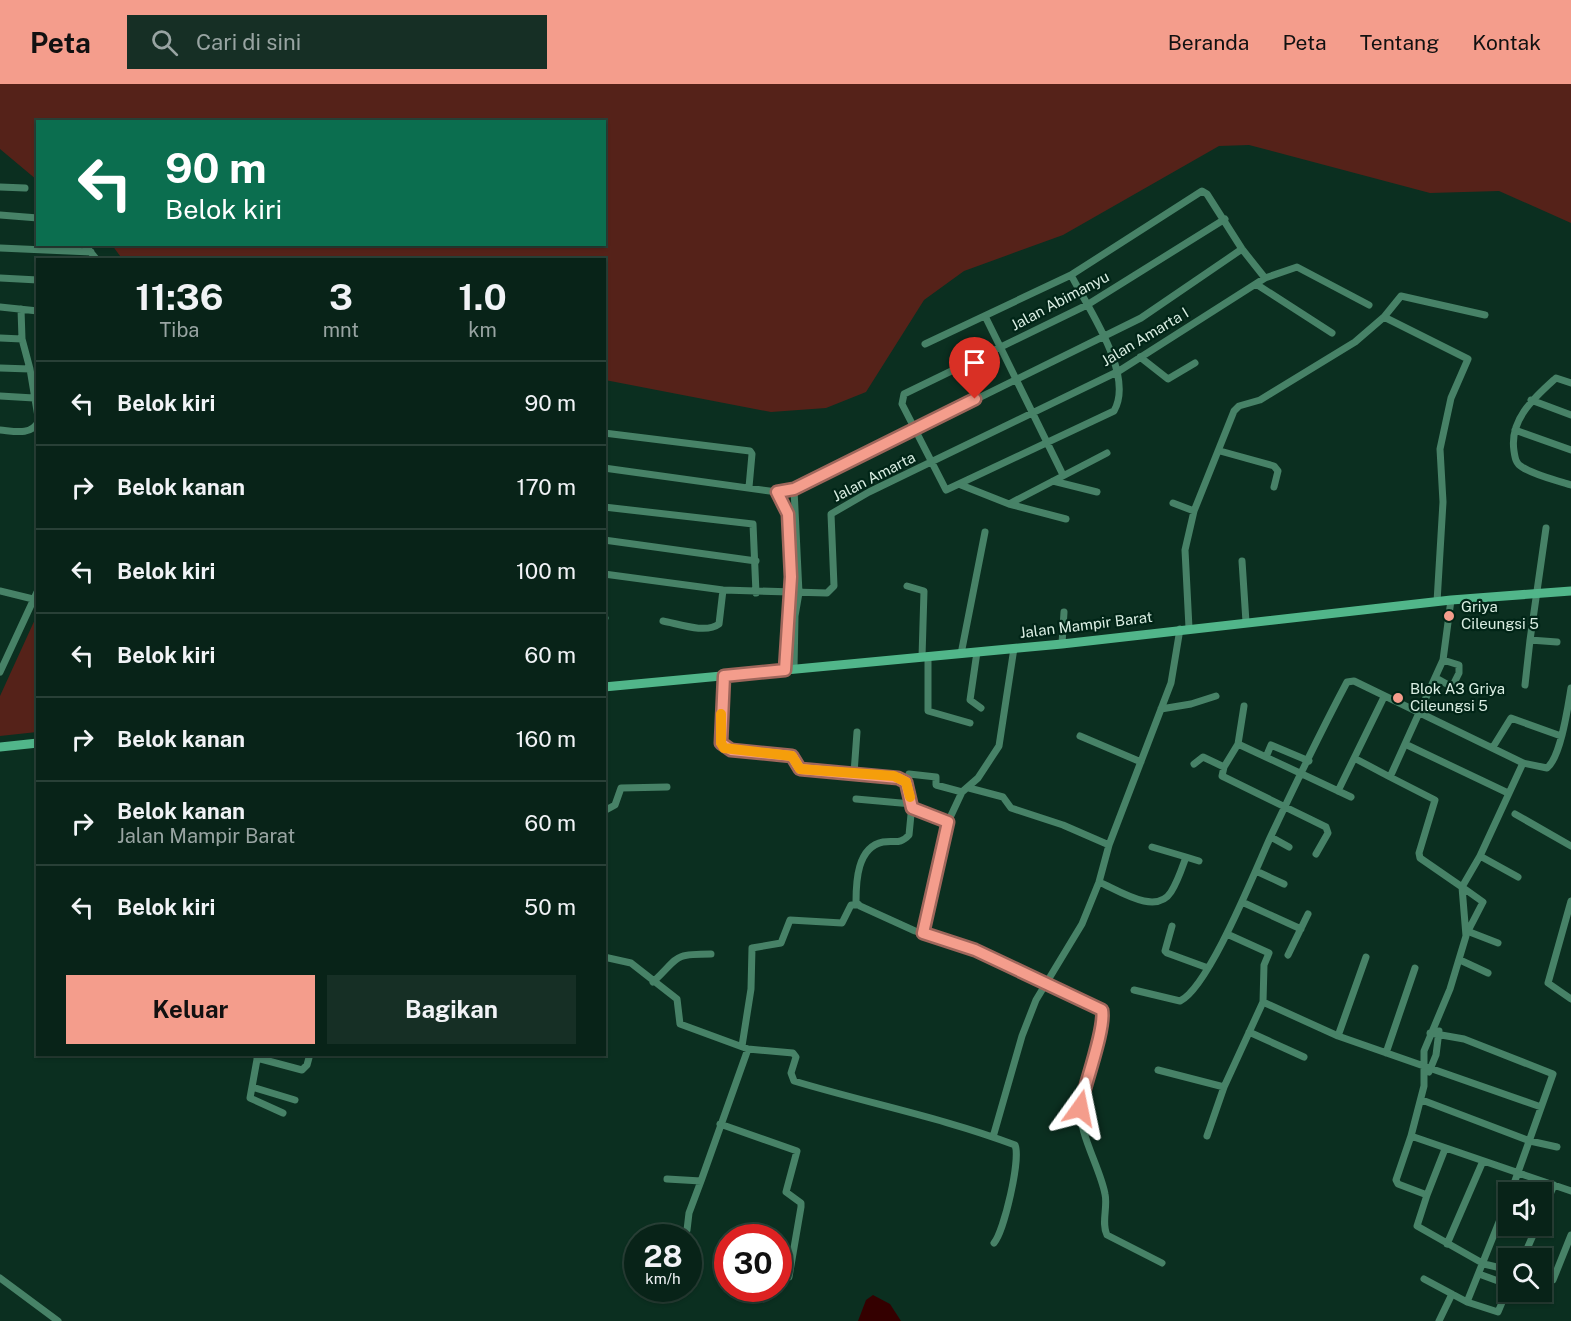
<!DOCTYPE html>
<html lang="id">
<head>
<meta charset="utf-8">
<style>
	body { margin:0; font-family:"Public Sans",sans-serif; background:#162f25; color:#f1f3f6; height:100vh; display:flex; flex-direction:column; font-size:22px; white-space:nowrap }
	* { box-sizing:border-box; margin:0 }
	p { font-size:20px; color:#98a4a2 }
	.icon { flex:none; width:33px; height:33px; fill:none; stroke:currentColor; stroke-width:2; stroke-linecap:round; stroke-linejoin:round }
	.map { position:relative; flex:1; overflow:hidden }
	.details { position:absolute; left:36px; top:174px; width:570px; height:798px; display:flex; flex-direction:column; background:#082318; border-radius:0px; box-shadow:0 2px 4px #0004,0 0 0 2px #294037 }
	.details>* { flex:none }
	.hud { position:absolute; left:36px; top:36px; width:570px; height:126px; border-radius:0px; box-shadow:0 2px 4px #0004,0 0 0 2px #294037; background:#0b6e4f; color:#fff; overflow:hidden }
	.buttons { position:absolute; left:1498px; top:1098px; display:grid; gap:12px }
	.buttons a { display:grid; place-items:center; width:54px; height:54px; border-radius:0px; background:#082318; box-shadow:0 2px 4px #0004,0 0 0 2px #294037; font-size:30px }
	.speed { position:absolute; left:624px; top:1140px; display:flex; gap:12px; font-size:30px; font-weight:700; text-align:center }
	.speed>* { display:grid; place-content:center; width:78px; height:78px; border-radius:50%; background:#082318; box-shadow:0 2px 4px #0004,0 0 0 2px #294037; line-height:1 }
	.speed small { font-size:15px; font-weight:400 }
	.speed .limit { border:9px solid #d22; background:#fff; color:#111 }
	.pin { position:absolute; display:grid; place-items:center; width:51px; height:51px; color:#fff; margin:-62px -26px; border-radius:50% 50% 50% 0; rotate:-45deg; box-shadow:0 0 6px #0007 }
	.pin .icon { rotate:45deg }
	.me { position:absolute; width:66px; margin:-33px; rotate:12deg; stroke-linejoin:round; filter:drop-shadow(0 0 4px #0008) }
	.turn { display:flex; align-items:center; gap:21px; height:126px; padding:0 30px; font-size:27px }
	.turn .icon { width:78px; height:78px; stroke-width:2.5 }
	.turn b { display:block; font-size:42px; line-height:51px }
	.eta { display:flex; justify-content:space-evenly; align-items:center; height:102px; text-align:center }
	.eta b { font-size:36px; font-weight:700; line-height:42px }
	.action { display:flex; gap:12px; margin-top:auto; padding:12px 30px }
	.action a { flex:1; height:69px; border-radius:0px; background:#f49d8c; color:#111; font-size:24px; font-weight:700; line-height:69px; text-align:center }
	.action a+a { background:#162f25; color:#f1f3f6 }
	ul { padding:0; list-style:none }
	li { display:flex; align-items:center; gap:18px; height:84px; padding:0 30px; border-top:2px solid #294037 }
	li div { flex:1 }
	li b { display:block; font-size:22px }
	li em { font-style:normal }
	header { display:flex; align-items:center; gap:36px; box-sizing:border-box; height:84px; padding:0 30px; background:#f49d8c; color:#111 }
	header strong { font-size:28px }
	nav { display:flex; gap:33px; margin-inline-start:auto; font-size:21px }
	.search { width:420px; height:54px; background:#162f25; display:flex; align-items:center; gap:15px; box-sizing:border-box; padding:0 21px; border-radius:0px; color:#98a4a2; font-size:22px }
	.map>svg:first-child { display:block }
	.green { fill:#552219 }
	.water { fill:#340000 }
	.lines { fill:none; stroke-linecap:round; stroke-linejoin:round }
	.street { stroke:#478267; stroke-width:7 }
	.secondary { stroke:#51b68a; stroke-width:9 }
	.route-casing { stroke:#9f665b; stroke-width:15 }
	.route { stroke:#f49d8c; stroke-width:10 }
	.slow { stroke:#f59e0b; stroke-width:10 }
	.poi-dot { fill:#f49d8c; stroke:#012517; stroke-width:2 }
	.labels { text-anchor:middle; stroke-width:4.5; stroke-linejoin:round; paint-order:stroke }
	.street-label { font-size:15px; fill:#daeee3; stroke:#012517 }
	.poi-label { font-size:15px; fill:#daeee3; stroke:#012517; text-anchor:start }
</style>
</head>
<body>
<header>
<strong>Peta</strong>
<div class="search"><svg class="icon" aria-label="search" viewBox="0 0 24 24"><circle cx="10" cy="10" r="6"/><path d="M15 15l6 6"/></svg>Cari di sini</div>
<nav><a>Beranda</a><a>Peta</a><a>Tentang</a><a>Kontak</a></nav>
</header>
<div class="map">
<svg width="1571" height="1237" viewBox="0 0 1571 1237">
	<rect width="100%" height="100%" fill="#0b2f20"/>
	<path class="green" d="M0,0H1571V139L1499,107L1430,109L1249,61L1219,62L1063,151L964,187L924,216L866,308L826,324L771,328L605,296L604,176H123L112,161L604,160V38H38L37,96L0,65Z
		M37,531V648L0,652V612Z"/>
	<path class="water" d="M873,1211L890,1220L901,1237H858L866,1216Z"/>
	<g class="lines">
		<path class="street" d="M0,103L25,104
			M0,131L38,134
			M84,160L97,176
			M0,164L91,168
			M1071,191C1088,224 1135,291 1114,327L946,406L902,320L904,310L1087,221L1225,135
			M0,194L38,196
			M1256,200L1332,249
			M0,223L38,227
			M21,225L22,255L30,285L38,333
			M985,232L1063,391
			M1384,233L1468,275L1451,314L1440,365L1443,418L1437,518
			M0,254L22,255
			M925,260L1071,191L1202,107L1207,110L1242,165L1265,194
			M1140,273L1168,295L1195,279
			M0,284L30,285
			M1571,299L1556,294C1535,313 1509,335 1514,367C1515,374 1516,380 1522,383C1536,392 1556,396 1571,401
			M0,312L34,314
			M1531,316L1571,331
			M0,346C13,347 31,352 38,338
			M1515,346L1571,366
			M604,349L750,367L752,370L749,403
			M1220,367L1274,382L1278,387L1274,403
			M604,384L777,408L794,405L1141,234L1242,165
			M1053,397L1097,408
			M961,401L1009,420L1066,435
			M777,408L788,430L791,493L785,586
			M604,414V453
			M1173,419L1194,427
			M1009,420L1107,369
			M604,423L753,440L756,509
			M1546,444L1530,556L1557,558
			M604,456L756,477
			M1242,477L1246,538
			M604,490L723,506L827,509L834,502L831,430L869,408L1119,287L1265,194L1297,183L1369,221
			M907,502L924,507L922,573
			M0,507L33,515
			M1451,516L1443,576L1390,693L1435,716L1419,769L1420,774L1462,803L1466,852L1450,905L1424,967V1002L1411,1052L1571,1107
			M604,535L605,534
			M663,537C679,540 706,550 719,540L723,506
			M1189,544L1185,466L1194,427L1234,327L1239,322L1260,316L1355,258L1384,233L1401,212L1485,231
			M1062,560L1064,528
			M977,568L970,616L981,624
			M961,570L985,448
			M928,572V627L970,639
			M794,585L795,532L799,509L794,405
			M0,588L38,506
			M724,592C722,608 715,651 724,664L792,672L800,685L894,692L906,698L912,720L909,751C900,761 895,756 883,758C857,763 856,798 856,818L860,822L915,847L975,866L1102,926C1107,945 1084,997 1081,1021C1077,1047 1100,1083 1105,1110C1108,1123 1101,1139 1107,1151L1162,1179
			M1436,594L1452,603L1459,589V581L1443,576
			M1525,601L1530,556
			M1244,622L1238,660L1224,683L1222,692L1326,743L1328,749L1316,770
			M1161,625L1191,620L1216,612
			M1080,652L1141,678
			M1238,660L1351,713
			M1405,660L1508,709
			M1493,663L1511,634L1561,652
			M1266,673L1271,661L1309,677
			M1356,675L1390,693
			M1194,680L1203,673L1224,683
			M854,689L857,648
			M909,690L936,693V701L962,708
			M969,704L1003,713L1011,724L1063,741L1109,761
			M1338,707L1384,613
			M856,715L912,720
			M912,724L948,738
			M604,727L615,721L621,704L667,703
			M1515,730L1571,762
			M1271,753L1289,763
			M1480,772L1518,793
			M1186,773L1199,777
			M1256,787L1284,800
			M1099,798C1118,806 1156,832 1171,808C1178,797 1182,784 1186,773L1152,763
			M1571,817L1548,899L1571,915
			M1242,818L1301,845
			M1172,842L1165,867L1167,869L1208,884
			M1467,847L1498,859
			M1468,847L1483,818L1462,803L1480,772L1523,679L1547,684C1561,673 1568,622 1571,604
			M923,849L948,738L962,708L978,694L999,662L1014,564
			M1227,850L1269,869L1264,881L1263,918
			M1288,871L1308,830
			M604,873L631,879L677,915L680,940L748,965L793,969L796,973L791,989L794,997C867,1019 944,1034 1015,1061C1021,1075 1004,1147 994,1159
			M1460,876L1488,889
			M653,898C680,873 671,870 711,870
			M1134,906L1180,917C1209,903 1255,787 1270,754C1294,703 1321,647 1347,598L1354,597L1523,679
			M1249,948L1304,973
			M1430,949L1464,955L1553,990L1511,1108
			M1338,952L1366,873
			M742,962L751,905L752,864L781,859L790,836L842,839L851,821H859
			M1386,969L1415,884
			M258,970L250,1014L283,1029
			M257,974L302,986L307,981L310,970
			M1158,986L1224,1003
			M1429,988L1436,971L1439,947
			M252,1003L295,1016
			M1422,1016L1530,1057L1557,1063
			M720,1040L797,1067L786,1108L801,1119V1123L789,1193
			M1207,1052L1224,1003L1263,918L1338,952L1541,1023
			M1411,1052L1396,1096L1398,1100L1427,1111L1417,1142L1484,1180L1509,1186
			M993,1053L1022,952L1036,916L1082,840L1099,798L1109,761L1171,599L1180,545
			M667,1095L701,1097L748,965
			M1427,1111L1445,1065
			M1542,1129L1554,1101
			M687,1146L689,1129L701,1097
			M1447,1160L1483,1077
			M1523,1174L1537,1142
			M1479,1190L1509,1201
			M0,1194L58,1237
			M1424,1195L1467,1218L1509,1113
			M1542,1195L1553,1196L1571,1151
			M1530,1208L1545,1213
			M1467,1218L1498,1228L1509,1202
			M1439,1237L1452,1210"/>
		<path class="secondary" d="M604,603L1062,560L1451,516L1571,507
			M0,663L38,659"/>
	</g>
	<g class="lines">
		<g class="route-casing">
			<path id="route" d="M975,315L794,405L777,408L788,430L791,493L785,586L724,592L721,659L731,666L792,672L800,685L898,694L906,698L912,724L948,738L923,849L975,866L1102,926C1106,944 1084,1002 1080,1024"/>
		</g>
		<use href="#route" class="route"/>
		<path class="slow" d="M721,630V659L724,664L792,672L800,685L894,692L906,698L910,713"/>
	</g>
	<g class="poi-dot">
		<circle cx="1449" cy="532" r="6"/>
		<circle cx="1398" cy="614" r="6"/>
	</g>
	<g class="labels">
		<g class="street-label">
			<text transform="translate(1060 217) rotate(-28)" y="5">Jalan Abimanyu</text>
			<text transform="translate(1145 253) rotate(-31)" y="5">Jalan Amarta I</text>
			<text transform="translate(874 393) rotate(-27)" y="5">Jalan Amarta</text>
			<text transform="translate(1086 541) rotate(-7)" y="5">Jalan Mampir Barat</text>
		</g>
		<g class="poi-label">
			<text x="1461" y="528">Griya<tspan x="1461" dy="17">Cileungsi 5</tspan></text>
			<text x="1410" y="610">Blok A3 Griya<tspan x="1410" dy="17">Cileungsi 5</tspan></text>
		</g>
	</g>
</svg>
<div class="buttons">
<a><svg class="icon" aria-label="sound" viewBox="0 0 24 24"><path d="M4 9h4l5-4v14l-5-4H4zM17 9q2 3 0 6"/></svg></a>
<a><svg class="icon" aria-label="search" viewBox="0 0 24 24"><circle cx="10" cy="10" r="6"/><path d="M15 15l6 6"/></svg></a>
</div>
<div class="speed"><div>28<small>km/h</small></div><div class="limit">30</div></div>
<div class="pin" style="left:975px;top:315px;background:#d93025"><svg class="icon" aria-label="arrive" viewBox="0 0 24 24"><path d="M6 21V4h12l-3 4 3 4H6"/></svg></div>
<svg class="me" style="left:1080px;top:1024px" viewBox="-20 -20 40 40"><path d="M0-17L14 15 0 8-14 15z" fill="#f49d8c" stroke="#fff" stroke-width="4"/></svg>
<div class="hud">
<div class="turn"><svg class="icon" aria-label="left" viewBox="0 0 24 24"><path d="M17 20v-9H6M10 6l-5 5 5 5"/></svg><div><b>90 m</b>Belok kiri</div></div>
</div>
<section class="details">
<div class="eta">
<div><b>11:36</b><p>Tiba</p></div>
<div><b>3</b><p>mnt</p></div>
<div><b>1.0</b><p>km</p></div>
</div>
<ul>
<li><svg class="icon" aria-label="left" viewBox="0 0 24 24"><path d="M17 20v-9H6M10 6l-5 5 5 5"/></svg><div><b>Belok kiri</b></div><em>90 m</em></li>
<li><svg class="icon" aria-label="right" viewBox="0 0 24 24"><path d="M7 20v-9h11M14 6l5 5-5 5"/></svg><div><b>Belok kanan</b></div><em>170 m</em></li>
<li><svg class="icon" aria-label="left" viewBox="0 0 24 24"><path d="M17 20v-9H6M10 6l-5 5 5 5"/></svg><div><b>Belok kiri</b></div><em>100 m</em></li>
<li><svg class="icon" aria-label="left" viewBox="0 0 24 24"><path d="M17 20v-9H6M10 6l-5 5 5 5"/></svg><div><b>Belok kiri</b></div><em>60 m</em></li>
<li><svg class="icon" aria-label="right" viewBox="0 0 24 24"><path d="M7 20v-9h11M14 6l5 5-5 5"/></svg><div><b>Belok kanan</b></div><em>160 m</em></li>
<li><svg class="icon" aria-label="right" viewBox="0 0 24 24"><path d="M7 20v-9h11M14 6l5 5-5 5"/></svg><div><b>Belok kanan</b><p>Jalan Mampir Barat</p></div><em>60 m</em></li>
<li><svg class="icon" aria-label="left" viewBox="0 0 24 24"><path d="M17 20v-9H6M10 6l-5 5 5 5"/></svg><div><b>Belok kiri</b></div><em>50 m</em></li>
</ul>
<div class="action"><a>Keluar</a><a>Bagikan</a></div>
</section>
</div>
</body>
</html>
